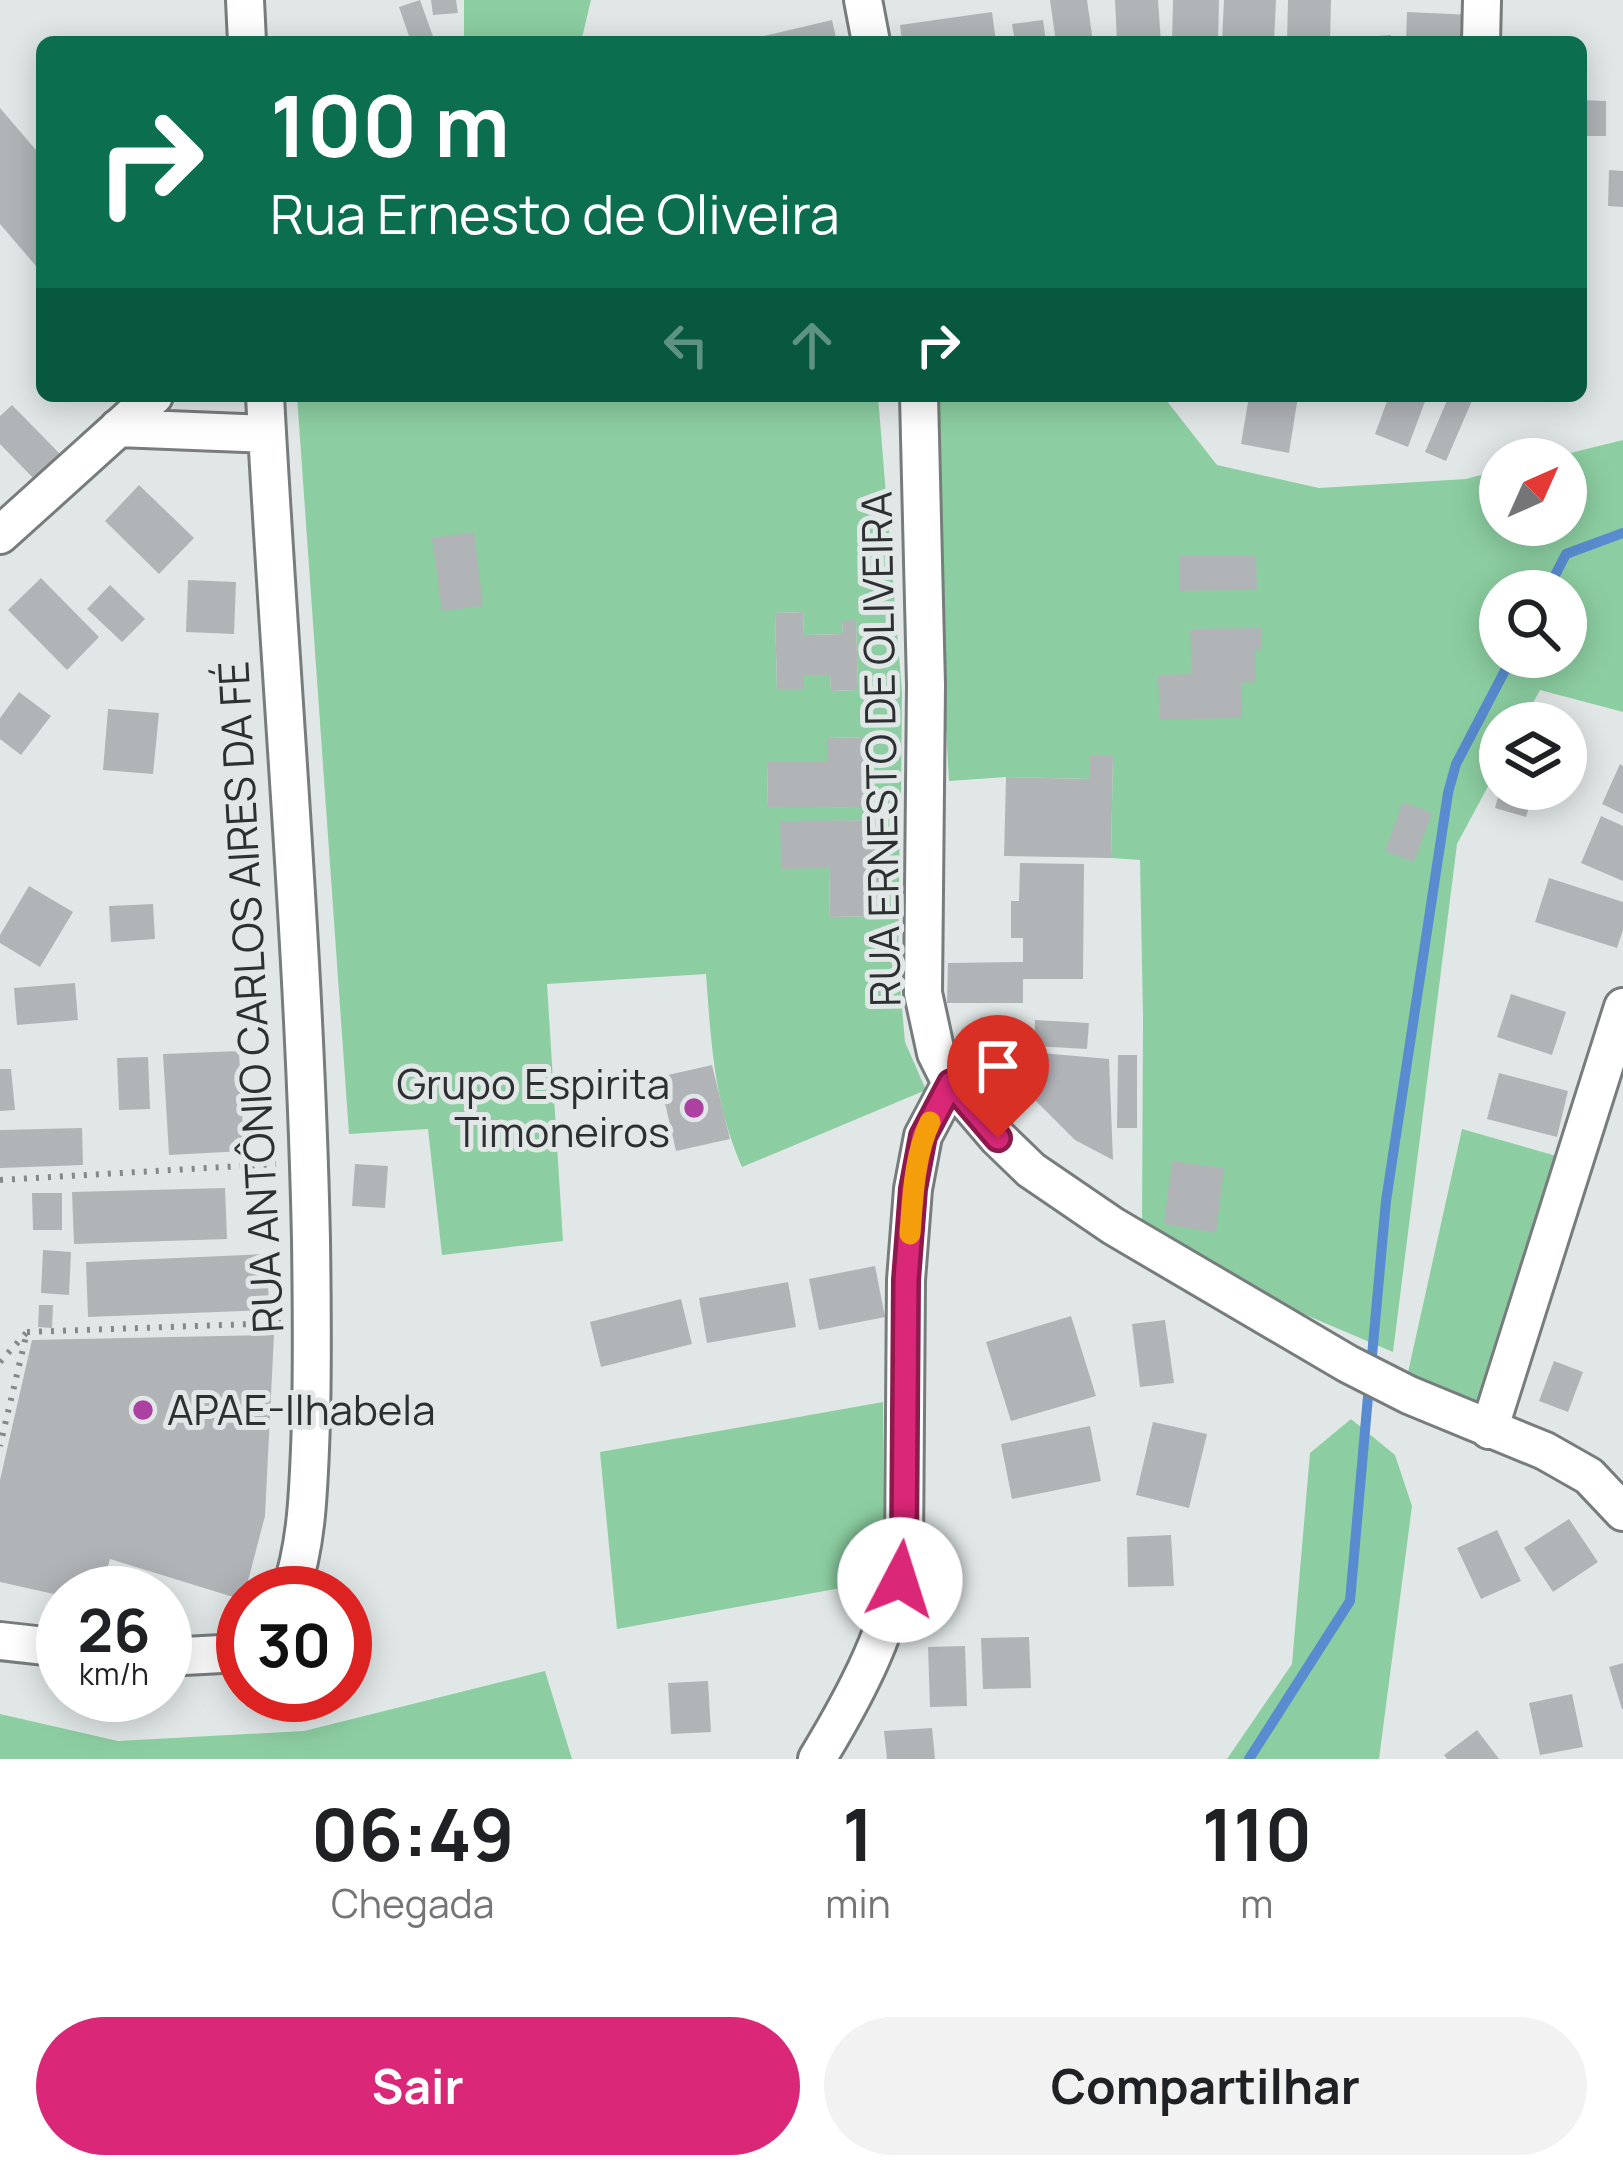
<!DOCTYPE html>
<html lang="pt">
<head>
<meta charset="utf-8">
<style>
	body { margin:0; font-family:Manrope,sans-serif; background:#f2f2f2; color:#202124; height:100vh; display:flex; flex-direction:column; font-size:45px; white-space:nowrap }
	* { box-sizing:border-box; margin:0 }
	p { font-size:39px; color:#757577 }
	.icon { flex:none; width:66px; height:66px; fill:none; stroke:currentColor; stroke-width:2; stroke-linecap:round; stroke-linejoin:round }
	.map { position:relative; height:1759px; overflow:hidden }
	.side { display:flex; flex-direction:column; background:#fff; flex:1 }
	.side>* { flex:none }
	.banner { position:absolute; left:36px; top:36px; width:1551px; height:366px; border-radius:18px; box-shadow:0 6px 30px #0003; background:#0b6e4f; color:#fff; overflow:hidden }
	.needle { width:78px; rotate:45deg }
	.fabs { position:absolute; left:1479px; top:438px; display:grid; gap:24px }
	.fabs a { display:grid; place-items:center; width:108px; height:108px; border-radius:50%; background:#fff; box-shadow:0 6px 30px #0003; font-size:60px }
	.speed { position:absolute; left:36px; top:1566px; display:flex; gap:24px; font-size:60px; font-weight:700; text-align:center }
	.speed>* { display:grid; place-content:center; width:156px; height:156px; border-radius:50%; background:#fff; box-shadow:0 6px 30px #0003; line-height:1 }
	.speed small { font-size:30px; font-weight:400 }
	.speed .limit { border:18px solid #d22; background:#fff; color:#111 }
	.pin { position:absolute; display:grid; place-items:center; width:102px; height:102px; color:#fff; margin:-123px -51px; border-radius:50% 50% 50% 0; rotate:-45deg; box-shadow:0 0 12px #0007 }
	.pin .icon { rotate:45deg }
	.me { position:absolute; width:132px; margin:-66px; rotate:5deg; stroke-linejoin:round; filter:drop-shadow(0 0 9px #0008) }
	.turn { display:flex; align-items:center; gap:42px; height:252px; padding:0 36px; font-size:54px }
	.turn .icon { width:156px; height:156px; stroke-width:2.5 }
	.turn b { display:block; font-size:84px; line-height:102px }
	.lanes { display:flex; align-items:center; height:114px; padding:0 36px; background:#0003; justify-content:center; gap:60px; direction:ltr }
	.lanes .off { opacity:.35 }
	.eta { display:flex; justify-content:space-evenly; align-items:center; height:204px; text-align:center }
	.eta b { font-size:72px; font-weight:700; line-height:84px }
	.action { display:flex; gap:24px; margin-top:auto; padding:24px 36px }
	.action a { flex:1; height:138px; border-radius:72px; background:#db2777; color:#fff; font-size:48px; font-weight:700; line-height:138px; text-align:center }
	.action a+a { background:#f2f2f2; color:#202124 }
	.map>svg:first-child { display:block }
	.green { fill:#8ccea1; fill-rule:evenodd }
	.lines { fill:none; stroke-linecap:round; stroke-linejoin:round }
	.stream { stroke:#588bcf; stroke-width:10 }
	.building { fill:#b0b4b7 }
	.minor-casing { stroke:#777c7d; stroke-width:42 }
	.path { stroke:#838888; stroke-width:6; stroke-dasharray:3 9; stroke-linecap:butt }
	.minor { stroke:#fff; stroke-width:36 }
	.route-casing { stroke:#8e194d; stroke-width:30 }
	.route { stroke:#db2777; stroke-width:21 }
	.slow { stroke:#f59e0b; stroke-width:21 }
	.poi-dot { fill:#ad41a1; stroke:#e1e7e7; stroke-width:4.5 }
	.labels { text-anchor:middle; stroke-width:10; stroke-linejoin:round; paint-order:stroke }
	.street-label { font-size:42px; fill:#2d3030; stroke:#e1e7e7 }
	.poi-label { font-size:42px; fill:#2d3030; stroke:#e1e7e7; text-anchor:end }
</style>
</head>
<body>
<div class="map">
<svg width="1623" height="1759" viewBox="0 0 1623 1759">
	<rect width="100%" height="100%" fill="#e1e7e7"/>
	<path class="green" d="M464,0H591L581,42H464Z
		M297,396H878L902,692L901,802L864,806V738L828,737L827,762H767L768,806L864,808L900,805L898,963L905,1042L926,1090L742,1167C714,1103 711,1042 706,974L547,984L563,1241L442,1255L428,1129L349,1134ZM803,612L804,635L843,634L842,621H856L858,690L831,691L830,675H804V689H777L775,613ZM882,820L885,916L830,917L829,868L780,822Z
		M927,396H1163L1217,465L1319,488L1466,479L1500,470V525H1566V459H1546L1623,440V712L1540,690L1522,723H1500V764L1457,844L1393,1352L1268,1299L1142,1230L1143,1017L1140,860L1111,858L1113,756L1090,779L1006,777L949,781ZM1500,591H1566V657H1500Z
		M1462,1129L1560,1157L1485,1417L1405,1386Z
		M883,1402L884,1580L617,1629L600,1452Z
		M1351,1419L1395,1455L1412,1506L1379,1759H1227L1292,1664L1310,1453Z
		M545,1671L572,1759H0V1714L118,1741L304,1731Z"/>
	<g class="lines">
		<path class="stream" d="M1547,591L1566,554L1623,533
			M1371,1367L1386,1201L1448,793L1456,764L1512,657
			M1249,1759L1350,1601L1369,1385"/>
	</g>
	<path class="building" d="M420,0L435,42H411L399,7Z
		M431,0H456L458,13L433,15Z
		M1050,0H1087L1093,42H1056Z
		M1115,0H1158L1161,42H1117Z
		M1173,0H1219L1218,42H1172Z
		M1224,0H1276L1274,42H1222Z
		M1288,0H1331L1330,42H1287Z
		M992,12L996,42H902L900,25Z
		M1407,12L1473,15L1472,42H1406Z
		M832,20L837,42H747V40Z
		M1043,20L1046,42H1015L1012,24Z
		M1391,35V42H1337V39Z
		M1581,100L1606,101V136H1581Z
		M0,108L42,157V273L0,224Z
		M1609,170L1623,171V207L1608,206Z
		M1249,396H1298L1289,453L1241,444Z
		M1389,396H1427L1408,447L1375,434Z
		M1449,396H1474L1446,461L1425,452Z
		M12,405L62,456L36,481L0,444V416Z
		M139,485L194,538L159,574L105,521Z
		M474,532L483,606L442,611L432,538Z
		M1179,555H1256L1257,590L1179,591Z
		M41,578L99,637L67,670L8,610Z
		M188,580L236,582L234,634L186,632Z
		M110,585L145,619L122,642L87,609Z
		M803,612L804,635L843,634L842,621L856,620L858,690L831,691L830,675H804V689H777L775,613Z
		M1261,628V650H1255L1256,682L1241,683L1242,718L1160,720L1158,675L1192,674L1190,629Z
		M19,692L51,716L21,755L0,739V718Z
		M108,709L159,713L153,774L103,770Z
		M827,737L864,738V808L768,807L767,762H827Z
		M1090,756H1113L1111,858L1004,856L1006,777L1090,779Z
		M1620,764L1623,766V814L1602,804Z
		M1500,789H1514L1533,794L1526,817L1495,808Z
		M1403,802L1432,813L1414,862L1385,851Z
		M1601,816L1623,826V881L1581,863Z
		M883,820L884,916L830,917L829,868L781,869L780,821Z
		M1020,863L1084,864L1083,979H1023V1003H947L948,963L1023,962V938H1011V901H1019Z
		M1549,878L1623,902V930L1617,948L1535,922Z
		M29,886L73,912L40,967L0,943V935Z
		M153,904L155,939L111,942L109,906Z
		M75,983L78,1020L17,1025L14,988Z
		M1511,994L1566,1012L1552,1055L1497,1037Z
		M1035,1020L1089,1023L1087,1049L1034,1046Z
		M1006,1050L1109,1059L1113,1160L1075,1140L1035,1100Z
		M239,1051L244,1151L169,1155L163,1054Z
		M1118,1055H1137V1128H1117Z
		M148,1057L150,1109L119,1110L117,1058Z
		M712,1065L730,1139L676,1151L659,1077Z
		M0,1069H11L15,1110L0,1111Z
		M1499,1073L1568,1091L1557,1137L1487,1119Z
		M82,1128L83,1165L0,1168V1130Z
		M1172,1161L1224,1168L1216,1233L1164,1224Z
		M355,1164L388,1166L385,1208L352,1206Z
		M225,1188L227,1239L74,1244L72,1192Z
		M32,1193H62V1230H33Z
		M43,1250L71,1252L69,1295L41,1293Z
		M267,1254L269,1310L88,1317L86,1262Z
		M875,1266L885,1317L819,1330L809,1279Z
		M788,1282L796,1327L707,1343L699,1298Z
		M681,1299L692,1344L601,1367L590,1322Z
		M39,1305H53L52,1328L38,1327Z
		M1071,1316L1096,1396L1011,1421L986,1342Z
		M1165,1320L1174,1383L1140,1387L1132,1324Z
		M274,1335L265,1516L243,1600L110,1559L100,1593H63V1596L0,1582V1480L32,1340Z
		M1554,1361L1583,1372L1568,1412L1539,1401Z
		M1153,1422L1207,1434L1189,1508L1136,1495Z
		M1090,1426L1101,1481L1012,1499L1001,1444Z
		M1569,1519L1598,1562L1553,1592L1524,1548Z
		M1497,1530L1521,1581L1481,1599L1457,1548Z
		M1171,1535L1174,1586L1128,1587L1127,1537Z
		M1029,1637L1031,1688L983,1689L981,1638Z
		M965,1646L967,1706L930,1707L928,1647Z
		M1623,1663V1709H1622L1609,1667Z
		M708,1681L711,1732L671,1734L668,1683Z
		M1572,1694L1583,1747L1540,1755L1529,1703Z
		M932,1728L935,1759H887L884,1731Z
		M1477,1730L1499,1759H1447L1444,1755Z"/>
	<g class="lines">
		<g class="minor-casing">
			<path id="minor" d="M245,0L247,42
				M863,0L871,42
				M1481,42L1482,0
				M265,396C280,678 305,958 311,1240C312,1310 313,1380 310,1449C308,1498 306,1547 290,1593
				M919,396L926,685L923,993L936,1053L951,1083L998,1138L1031,1170L1113,1226L1348,1364L1409,1395L1545,1451L1589,1476L1623,1512
				M118,428L267,434
				M0,535L154,396
				M1489,1430L1623,1007
				M0,1641L63,1648
				M165,1657L222,1654L243,1644
				M817,1759C857,1693 892,1627 904,1550L906,1280L913,1189L923,1136L951,1083"/>
		</g>
		<path class="path" d="M0,1180L276,1164
			M27,1332L281,1323
			M0,1362L27,1332L0,1446"/>
		<use href="#minor" class="minor"/>
	</g>
	<g class="lines">
		<g class="route-casing">
			<path id="route" d="M900,1580L904,1550L906,1280L913,1189L923,1136L951,1083L998,1138"/>
		</g>
		<use href="#route" class="route"/>
		<path class="slow" d="M910,1234C913,1197 914,1156 930,1122"/>
	</g>
	<g class="poi-dot">
		<circle cx="694" cy="1108" r="12"/>
		<circle cx="143" cy="1410" r="12"/>
	</g>
	<g class="labels">
		<g class="street-label">
			<text transform="translate(881 749) rotate(-91)" y="15">RUA ERNESTO DE OLIVEIRA</text>
			<text transform="translate(251 997) rotate(-93)" y="15">RUA ANTÔNIO CARLOS AIRES DA FÉ</text>
		</g>
		<g class="poi-label">
			<text x="670" y="1099">Grupo Espirita<tspan x="670" dy="48">Timoneiros</tspan></text>
			<text x="167" y="1425" text-anchor="start">APAE-Ilhabela</text>
		</g>
	</g>
</svg>
<div class="fabs">
<a><svg class="needle" viewBox="-14 -14 28 28"><path d="M0-13l5 13h-10z" fill="#e53935"/><path d="M0 13l5-13h-10z" fill="#757577"/></svg></a>
<a><svg class="icon" aria-label="search" viewBox="0 0 24 24"><circle cx="10" cy="10" r="6"/><path d="M15 15l6 6"/></svg></a>
<a><svg class="icon" aria-label="layers" viewBox="0 0 24 24"><path d="M12 4l9 5-9 5-9-5zM3 14l9 5 9-5"/></svg></a>
</div>
<div class="speed"><div>26<small>km/h</small></div><div class="limit">30</div></div>
<div class="pin" style="left:998px;top:1138px;background:#d93025"><svg class="icon" aria-label="arrive" viewBox="0 0 24 24"><path d="M6 21V4h12l-3 4 3 4H6"/></svg></div>
<svg class="me" style="left:900px;top:1580px" viewBox="-20 -20 40 40"><circle r="19" fill="#fff"/><path d="M0-13L10 11 0 6-10 11z" fill="#db2777"/></svg>
<div class="banner">
<div class="turn"><svg class="icon" aria-label="right" viewBox="0 0 24 24"><path d="M7 20v-9h11M14 6l5 5-5 5"/></svg><div><b>100 m</b>Rua Ernesto de Oliveira</div></div>
<div class="lanes"><svg class="icon off" aria-label="left" viewBox="0 0 24 24"><path d="M17 20v-9H6M10 6l-5 5 5 5"/></svg><svg class="icon off" aria-label="ahead" viewBox="0 0 24 24"><path d="M12 20V5M6 11l6-6 6 6"/></svg><svg class="icon" aria-label="right" viewBox="0 0 24 24"><path d="M7 20v-9h11M14 6l5 5-5 5"/></svg></div>
</div>
</div>
<section class="side">
<div class="eta">
<div><b>06:49</b><p>Chegada</p></div>
<div><b>1</b><p>min</p></div>
<div><b>110</b><p>m</p></div>
</div>
<div class="action"><a>Sair</a><a>Compartilhar</a></div>
</section>
</body>
</html>
